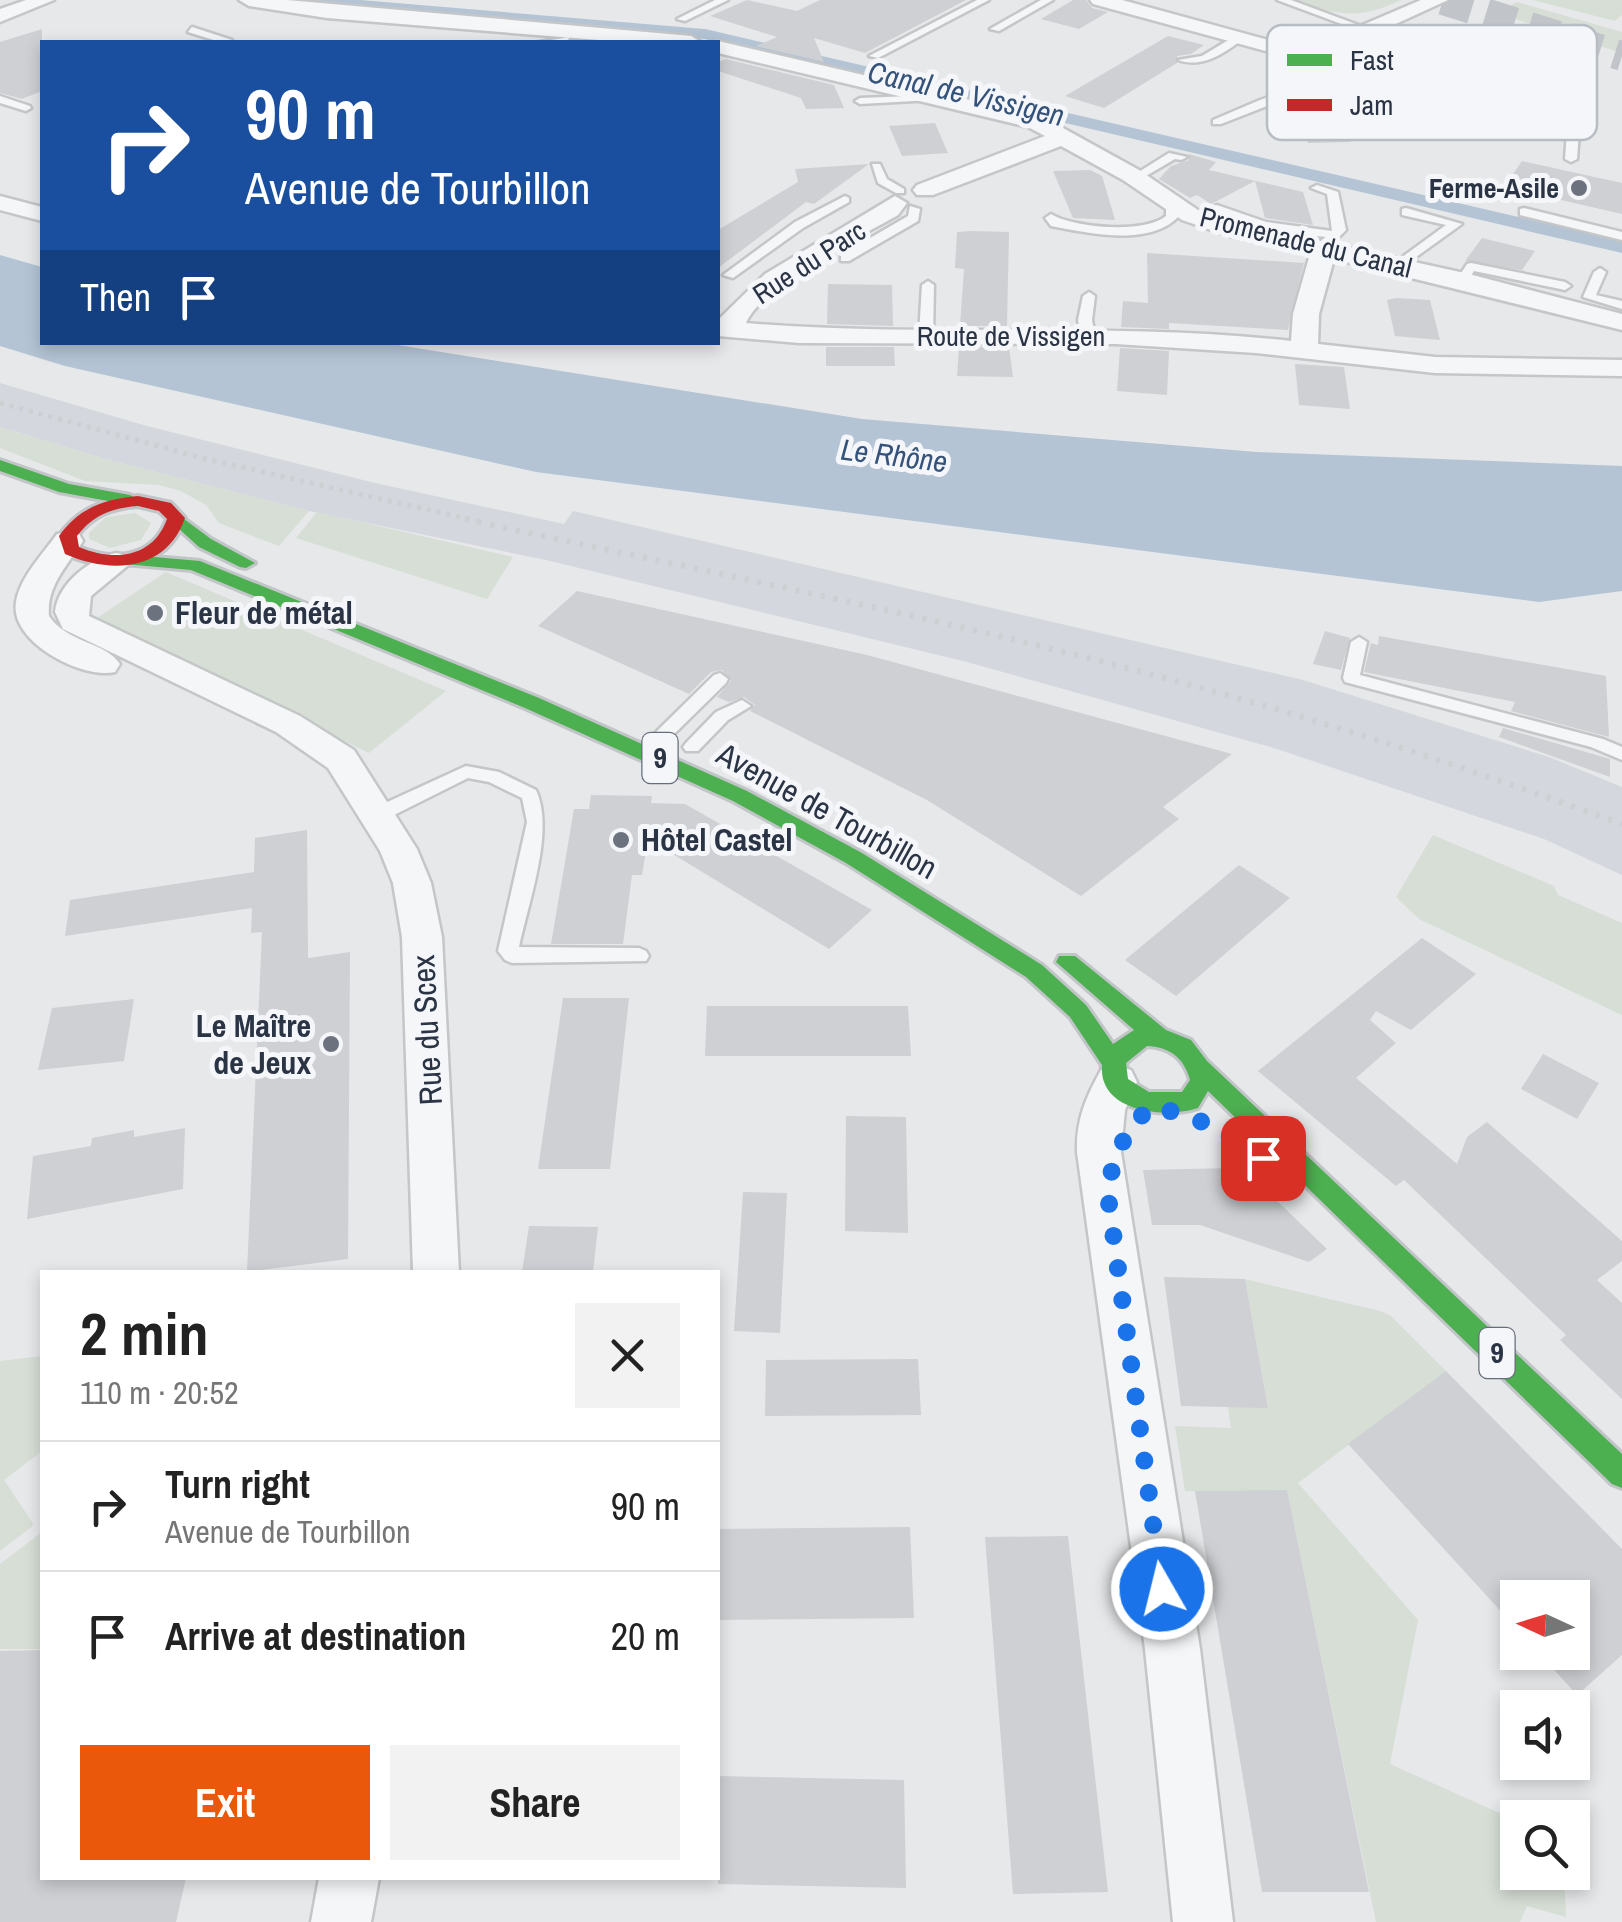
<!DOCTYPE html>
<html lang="en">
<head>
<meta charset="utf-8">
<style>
	body { margin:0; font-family:"Archivo Narrow",sans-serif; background:#f2f2f2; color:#222; height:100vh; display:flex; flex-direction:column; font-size:38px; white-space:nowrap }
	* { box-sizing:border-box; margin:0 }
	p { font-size:32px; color:#767676 }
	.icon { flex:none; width:55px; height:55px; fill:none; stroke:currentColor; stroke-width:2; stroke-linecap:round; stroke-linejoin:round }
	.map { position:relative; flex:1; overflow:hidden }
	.drawer { position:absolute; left:40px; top:1270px; width:680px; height:610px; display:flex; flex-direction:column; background:#fff; border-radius:0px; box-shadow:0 5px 15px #0003 }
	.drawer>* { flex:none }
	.guide { position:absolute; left:40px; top:40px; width:680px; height:305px; border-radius:0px; box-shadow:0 5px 15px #0003; background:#1a4fa0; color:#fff; overflow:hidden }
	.needle { width:65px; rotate:274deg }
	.fabs { position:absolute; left:1500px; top:1580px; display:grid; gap:20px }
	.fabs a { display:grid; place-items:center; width:90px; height:90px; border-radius:0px; background:#fff; box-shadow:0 5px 15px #0003; font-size:50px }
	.pin { position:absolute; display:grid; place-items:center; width:85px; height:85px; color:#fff; margin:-42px; border-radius:20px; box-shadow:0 5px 15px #0006 }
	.me { position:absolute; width:110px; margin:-55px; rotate:352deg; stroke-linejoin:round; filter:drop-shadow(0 0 8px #0008) }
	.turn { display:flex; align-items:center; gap:35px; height:210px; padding:0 40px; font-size:45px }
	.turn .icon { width:130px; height:130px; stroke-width:2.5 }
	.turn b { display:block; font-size:70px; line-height:85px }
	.then { display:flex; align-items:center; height:95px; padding:0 40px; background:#0003; gap:20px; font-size:38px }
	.round { display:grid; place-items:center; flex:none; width:105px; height:105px; border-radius:0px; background:#f2f2f2 }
	.overview { display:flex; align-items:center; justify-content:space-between; height:170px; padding:0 40px }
	h1 { font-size:60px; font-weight:700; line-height:75px }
	.button { display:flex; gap:20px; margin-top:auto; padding:20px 40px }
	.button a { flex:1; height:115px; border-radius:0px; background:#ea580c; color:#fff; font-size:40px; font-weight:700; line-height:115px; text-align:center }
	.button a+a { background:#f2f2f2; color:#222 }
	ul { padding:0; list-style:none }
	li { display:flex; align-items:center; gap:30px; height:130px; padding:0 40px; border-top:2px solid #e0e0e0 }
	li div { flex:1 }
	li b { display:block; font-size:38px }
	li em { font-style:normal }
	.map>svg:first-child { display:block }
	.built { fill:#d4d7dd }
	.green { fill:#d6ded6 }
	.water { fill:#b4c4d5 }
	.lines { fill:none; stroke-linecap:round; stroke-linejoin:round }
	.canal { fill:#b4c4d5; fill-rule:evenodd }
	.building { fill:#ced0d3 }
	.highway-tunnel { stroke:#c1c4c9; stroke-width:30; stroke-dasharray:30 15; stroke-linecap:butt }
	.lane-casing { stroke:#c4c6c8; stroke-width:5 }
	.street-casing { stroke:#c4c6c8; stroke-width:5 }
	.fast-casing { stroke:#c2c5c8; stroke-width:6 }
	.jam-casing { stroke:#c2c5c8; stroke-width:6 }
	.lane { fill:#f5f6f7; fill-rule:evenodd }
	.street { fill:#f5f6f7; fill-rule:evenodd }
	.fast { fill:#4caf50; fill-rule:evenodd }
	.jam { fill:#c62828; fill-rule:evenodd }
	.rail-far1 { stroke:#cecfd2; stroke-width:5; stroke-dasharray:4 6; stroke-linecap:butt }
	.rail { stroke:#cecfd2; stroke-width:6; stroke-dasharray:4 9; stroke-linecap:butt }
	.route { stroke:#1a73e8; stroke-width:18; stroke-dasharray:0 32.4 }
	.poi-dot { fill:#6c737f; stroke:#f4f6f9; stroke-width:4 }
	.labels { text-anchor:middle; stroke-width:10; stroke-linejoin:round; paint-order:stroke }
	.far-poi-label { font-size:28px; font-weight:bold; fill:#2b3445; stroke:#f4f6f9; text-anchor:end }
	.far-street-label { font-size:28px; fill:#2b3445; stroke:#f4f6f9 }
	.far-water-label { font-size:30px; font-style:italic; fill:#34527a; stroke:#f4f6f9 }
	.shield { fill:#f4f6f9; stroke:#676e7b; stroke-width:2.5 }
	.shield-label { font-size:30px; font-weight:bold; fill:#2b3445 }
	.poi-label { font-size:32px; font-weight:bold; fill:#2b3445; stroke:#f4f6f9; text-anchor:start }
	.street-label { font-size:32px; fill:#2b3445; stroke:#f4f6f9 }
	.key { fill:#f4f6f9; stroke:#b8bcc3; stroke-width:2.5 }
	.key-label { font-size:28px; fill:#2b3445 }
</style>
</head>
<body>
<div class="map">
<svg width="1622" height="1922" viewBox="0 0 1622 1922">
	<rect width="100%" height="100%" fill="#e6e8ea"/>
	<path class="built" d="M0,383L147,426L375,483L564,524L573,511L1303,680L1549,757L1622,787V875L1544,839L1277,749L967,662L546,560L309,511L102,458L0,427Z"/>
	<path class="green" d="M1296,0H1401C1359,20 1337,16 1296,0Z
		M1533,0H1622V15L1615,21Z
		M1517,2L1622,32V53L1496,13Z
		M0,427L102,458L309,511L279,546L219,523L206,505L181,491L159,485L85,481L0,448Z
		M317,512L513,557L487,599L296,538Z
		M135,513L151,523L141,540L110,548L89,539V533L106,517Z
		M166,572L446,691L369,753L97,618Z
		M1433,835L1554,886L1558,895L1622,923V1015L1419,919L1396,897Z
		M1245,1279L1380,1311L1391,1316L1446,1371L1298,1483L1418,1620L1390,1764L1517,1821L1518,1872L1564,1873L1566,1917L1527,1906L1520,1922H1376L1287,1491H1185L1175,1426L1231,1428L1228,1407H1268Z
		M42,1356V1451L4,1480L34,1525L0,1551V1361Z
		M42,1532V1649H0V1564Z"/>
	<path class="water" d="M0,255L42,267V342L385,343L862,419L1256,452L1622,466V591L1539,602L536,472L65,366L0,346Z"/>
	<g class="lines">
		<path class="canal" d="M292,0H360L705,29L1622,241V253L705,39L300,5Z"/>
	</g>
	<path class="building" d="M747,0L797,11L820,0H966L865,53L814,38L824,62L756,46L777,37L710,16Z
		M1073,0H1086L1092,8L1108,12L1079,29L1041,19Z
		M42,29V91L22,99L0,93V42Z
		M1168,36L1204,45L1191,54L1177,56V63L1104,108L1065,96Z
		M726,59L834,85L844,108L806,109L801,98L718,71V62Z
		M1334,115L1351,142L1308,143L1293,116Z
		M935,123L948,153L902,156L889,126Z
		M1189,154L1216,162L1209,170L1303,192L1313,225L1265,218L1255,181L1211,204L1197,195L1190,198L1159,179L1171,166L1189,160Z
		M1522,161L1622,183V214L1504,187Z
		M869,164L814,204L806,202L718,268V230L798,182L795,169Z
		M1090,170L1102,176L1115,220L1073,218L1053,171Z
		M972,231L1009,232L1007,326H960L964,269L955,268L957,232Z
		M1482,238L1535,251L1522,270L1465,261Z
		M1147,253L1304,263L1288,330L1169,323V329L1121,327L1123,301L1148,303Z
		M828,284L892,285L893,326L827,324Z
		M1396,298L1430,300L1440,340L1395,336L1387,300Z
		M826,347H894L895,366H826Z
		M959,347H1009L1013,377L957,376Z
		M1120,348L1169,351L1167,395L1117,391Z
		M1295,364L1344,367L1350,409L1299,405Z
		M577,591L867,655L1232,754L1163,807L1179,819L1081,896L927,800L750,711L755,705L744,697L729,702L717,697L731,681L722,670L711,672L689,694L538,626Z
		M1325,631L1350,638L1341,670L1313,664Z
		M1379,636L1606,676L1609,737L1511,711L1515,702L1364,672L1371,643L1378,645Z
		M1503,728L1610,759V777L1499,737Z
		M591,795L652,796L651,803L685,804L872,910L829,949L648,839L642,875H632L623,944H551L574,809H589Z
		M307,830L308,958L350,952L348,1259L247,1272L262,932L251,933L252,908L65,936L70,900L254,872L255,838Z
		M1239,865L1290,898L1176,996L1125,960Z
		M1422,938L1476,974L1411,1030L1376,1011L1370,1020L1396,1043L1356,1078L1457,1164L1467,1137L1487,1122L1622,1241V1261L1597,1280L1622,1303V1399L1560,1340L1566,1335L1404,1180L1396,1186L1258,1071Z
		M563,998H629L610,1169H538Z
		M134,999L124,1061L38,1070L52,1008Z
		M707,1006H908L911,1056H705Z
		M1543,1054L1599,1083L1577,1119L1521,1089Z
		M846,1116L906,1117L908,1233L845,1231Z
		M185,1128L183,1189L27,1219L33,1156L91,1146L92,1138L134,1130V1137Z
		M1232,1168L1251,1176L1327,1249L1309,1262L1200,1225H1152L1143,1170Z
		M743,1192L787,1193L780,1333L734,1331Z
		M529,1226L598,1227L593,1272H522Z
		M1164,1277L1245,1279L1268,1408L1181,1406Z
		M918,1359L921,1415L765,1416L766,1360Z
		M1446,1371L1622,1549V1655L1577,1695L1538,1652H1572V1598H1518V1630L1348,1444Z
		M1287,1490L1369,1892H1262L1195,1491Z
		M910,1527L914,1618L718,1620V1529Z
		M1068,1536L1108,1892L1013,1894L985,1537Z
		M42,1650V1878H186L176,1922H0V1651Z
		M718,1776L904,1780L906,1888L718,1884Z"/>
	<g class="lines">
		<path class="highway-tunnel" d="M1443,0L1622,56"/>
		<g class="lane-casing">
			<path id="lane" d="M715,0H728L685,21L677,19Z
				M977,0H989L878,58L869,56Z
				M1041,0H1053L999,31L990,29Z
				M1277,0H1291L1372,30L1363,32Z
				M192,27L232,40L233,42H220L188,32Z
				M1235,36L1244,38C1225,53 1202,69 1178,60L1202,56Z
				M570,37L566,42H539Z
				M1309,47L1323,62L1343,69L1576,112L1580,118L1577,159L1571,162L1565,159L1568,117L1351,77L1296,95L1314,102L1346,104V108H1313L1285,99L1221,124H1213V120L1260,100L1338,74L1315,66L1304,50Z
				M937,95V99L933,100L860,104L855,101L860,98Z
				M0,96L30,106L31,108L26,111L0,103Z
				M1169,153L1187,157L1181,160L1175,159L1139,180L1129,178Z
				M872,164H880L887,179L904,189V193H896L878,183Z
				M1317,185L1338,192L1346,230L1331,245H1323L1325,237L1264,229L1217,213L1197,221L1191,217L1217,205L1266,222L1332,231L1327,194L1311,188Z
				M845,196L849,198V202L803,228L733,278L723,275L795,222Z
				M1166,198L1176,201L1178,217C1149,247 1087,233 1051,226L1045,218L1051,214C1073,228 1145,234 1166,216Z
				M910,206L920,209L918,221L849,261H841V255L908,216Z
				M1406,208L1462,224L1398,270L1392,266L1394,263L1446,225L1402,215V209Z
				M1524,208L1622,232V240L1520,215V209Z
				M1471,263L1565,282L1571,286L1565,290L1474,271L1466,284H1458L1456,281L1467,264Z
				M1600,268L1606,272L1596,295L1622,301V309L1583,297L1594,272Z
				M928,281L934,285L933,335L926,339L919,335L922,285Z
				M1089,292L1095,296L1092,320L1095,336L1088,340L1081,336L1078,320L1083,296Z
				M1359,637L1367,642L1360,675L1603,739L1622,747V760L1591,747L1345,682L1343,678L1351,642Z
				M720,673L728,679L726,683L669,739H657L654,735L657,731L714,675Z
				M742,700L751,706L728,720L698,751H686L683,747L686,743L716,712Z
				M466,766L499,772L536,790C555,831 528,903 519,947L639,948L646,951L649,956L646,961L512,963L505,960L498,951L527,822L522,798L489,782L468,778L386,819H372L370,814L372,809Z"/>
		</g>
		<g class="street-casing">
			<path id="street" d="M26,0H54L0,22V9Z
				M239,0H287L691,36L701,42H624L327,18L249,6Z
				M1090,0H1122L1294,47L1360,26L1421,0H1448L1374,34L1295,59L1093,4Z
				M718,41L1043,117L1139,170L1198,210L1241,224L1469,274L1622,314V330L1334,259L1319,314L1318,344L1435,357L1622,360V376L1435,373L1256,353L1116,344L799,343L718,336V320L765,274L895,196L907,203L898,215C860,237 763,284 746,323C927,338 1110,321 1291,341L1293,314L1310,254L1226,235L1182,220L1123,180L1061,146L933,195H917L913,190L917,185L1045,136L1028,127L718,53V42H712Z
				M0,196L42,207V221L0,210Z
				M68,532L79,534L83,541C68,565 46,586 49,616C67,643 106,642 120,664L115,672C83,680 9,642 16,602C20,577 43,554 57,534Z
				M116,553L127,555L132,562L91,596L89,616L300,716L354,750L417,849L431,883L442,937L459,1272H413L402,937L393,883L380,851L328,768L276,732L63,629L55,612C58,583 90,559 116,553Z
				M1116,1065L1131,1070L1137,1082L1125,1110L1121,1152L1200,1649L1233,1922H1173L1145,1649L1077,1152C1076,1120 1086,1097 1101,1070Z
				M319,1878H379L371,1922H311Z"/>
		</g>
		<g class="fast-casing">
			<path id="fast" d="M0,460L69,484L130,495L138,500L130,505L59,492L0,471Z
				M176,513L211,539L255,563L246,568L240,567L199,547L167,518Z
				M131,555L200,561L539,698L747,791L862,853L1042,965L1086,1005L1113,1044L1134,1030L1056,962L1059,956H1075L1166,1030L1191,1040L1207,1061L1622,1454V1488L1612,1484L1208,1091L1198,1108C1165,1119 1098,1112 1102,1065L1070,1017L1026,977L846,863L733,801L525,708L191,570L125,564L122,560ZM1147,1046C1169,1047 1184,1057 1190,1080L1182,1092H1149L1128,1079L1126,1063Z"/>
		</g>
		<g class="jam-casing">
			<path id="jam" d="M138,496L171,503L185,518C166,572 111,574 65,554L59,536C79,508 104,499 138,496ZM138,506L159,511L167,519C153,558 114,562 79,547L77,536C93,515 112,508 138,506Z"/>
		</g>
		<use href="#lane" class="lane"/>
		<use href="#street" class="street"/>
		<use href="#fast" class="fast"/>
		<use href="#jam" class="jam"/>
		<path class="rail-far1" d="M0,403L202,458L477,521"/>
		<path class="rail" d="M465,519C719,575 976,624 1226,695C1360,732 1491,777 1622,824"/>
	</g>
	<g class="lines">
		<path class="route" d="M1162,1589L1108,1196C1111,1158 1123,1134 1150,1107C1196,1114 1225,1132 1263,1158"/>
	</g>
	<g class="poi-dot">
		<circle cx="1579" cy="188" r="10"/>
		<circle cx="155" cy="613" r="10"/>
		<circle cx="621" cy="840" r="10"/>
		<circle cx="331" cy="1044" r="10"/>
	</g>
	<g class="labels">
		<g class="far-poi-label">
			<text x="1559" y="198">Ferme-Asile</text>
		</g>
		<g class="far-street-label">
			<text transform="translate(1306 242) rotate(14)" y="10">Promenade du Canal</text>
			<text transform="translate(809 262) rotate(-33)" y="10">Rue du Parc</text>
			<text x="1011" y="346">Route de Vissigen</text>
		</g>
		<g class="far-water-label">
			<text transform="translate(966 94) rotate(13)" y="10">Canal de Vissigen</text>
			<text transform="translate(894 456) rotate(7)" y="10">Le Rhône</text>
		</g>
		<g class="shield">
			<rect x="642.5" y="733" width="35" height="50" rx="8"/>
			<rect x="1479.5" y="1328" width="35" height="50" rx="8"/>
		</g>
		<g class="shield-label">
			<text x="660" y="768">9</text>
			<text x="1497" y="1363">9</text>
		</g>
		<g class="poi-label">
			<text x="175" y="624">Fleur de métal</text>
			<text x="641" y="851">Hôtel Castel</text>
			<text x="311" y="1037" text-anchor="end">Le Maître<tspan x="311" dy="37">de Jeux</tspan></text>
		</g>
		<g class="street-label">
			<text transform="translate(827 811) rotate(29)" y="11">Avenue de Tourbillon</text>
			<text transform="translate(427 1030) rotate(-93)" y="11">Rue du Scex</text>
		</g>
	</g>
	<rect x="1267" y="25" width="330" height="115" rx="15" class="key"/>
	<rect x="1287" y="54" width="45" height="12" fill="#4caf50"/>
	<rect x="1287" y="99" width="45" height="12" fill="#c62828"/>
	<g class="key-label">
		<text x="1350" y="70">Fast</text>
		<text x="1350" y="115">Jam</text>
	</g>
</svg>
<div class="fabs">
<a><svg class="needle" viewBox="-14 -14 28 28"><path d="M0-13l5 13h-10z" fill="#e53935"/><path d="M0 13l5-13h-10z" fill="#767676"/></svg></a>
<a><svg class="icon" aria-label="sound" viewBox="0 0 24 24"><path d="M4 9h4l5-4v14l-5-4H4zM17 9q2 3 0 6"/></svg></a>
<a><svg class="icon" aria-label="search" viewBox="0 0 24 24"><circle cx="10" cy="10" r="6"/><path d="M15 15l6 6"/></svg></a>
</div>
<div class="pin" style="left:1263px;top:1158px;background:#d93025"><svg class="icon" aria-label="arrive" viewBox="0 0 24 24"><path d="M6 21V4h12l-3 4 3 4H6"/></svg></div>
<svg class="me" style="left:1162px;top:1589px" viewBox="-20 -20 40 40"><circle r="17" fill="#1a73e8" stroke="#fff" stroke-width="3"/><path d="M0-11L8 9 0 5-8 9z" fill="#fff"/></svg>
<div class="guide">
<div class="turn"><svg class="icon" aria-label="right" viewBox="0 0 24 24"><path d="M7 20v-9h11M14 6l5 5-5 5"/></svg><div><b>90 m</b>Avenue de Tourbillon</div></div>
<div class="then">Then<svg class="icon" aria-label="arrive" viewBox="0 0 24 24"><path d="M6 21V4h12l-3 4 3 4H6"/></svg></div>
</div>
<section class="drawer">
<div class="overview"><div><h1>2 min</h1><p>110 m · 20:52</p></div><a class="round"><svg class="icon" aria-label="close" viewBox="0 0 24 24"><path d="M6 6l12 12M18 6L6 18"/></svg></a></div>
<ul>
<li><svg class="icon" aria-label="right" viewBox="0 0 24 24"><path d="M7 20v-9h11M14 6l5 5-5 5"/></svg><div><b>Turn right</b><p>Avenue de Tourbillon</p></div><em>90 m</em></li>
<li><svg class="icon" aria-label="arrive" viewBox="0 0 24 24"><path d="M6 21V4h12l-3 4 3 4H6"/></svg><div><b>Arrive at destination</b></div><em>20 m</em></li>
</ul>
<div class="button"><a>Exit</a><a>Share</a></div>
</section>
</div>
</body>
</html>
